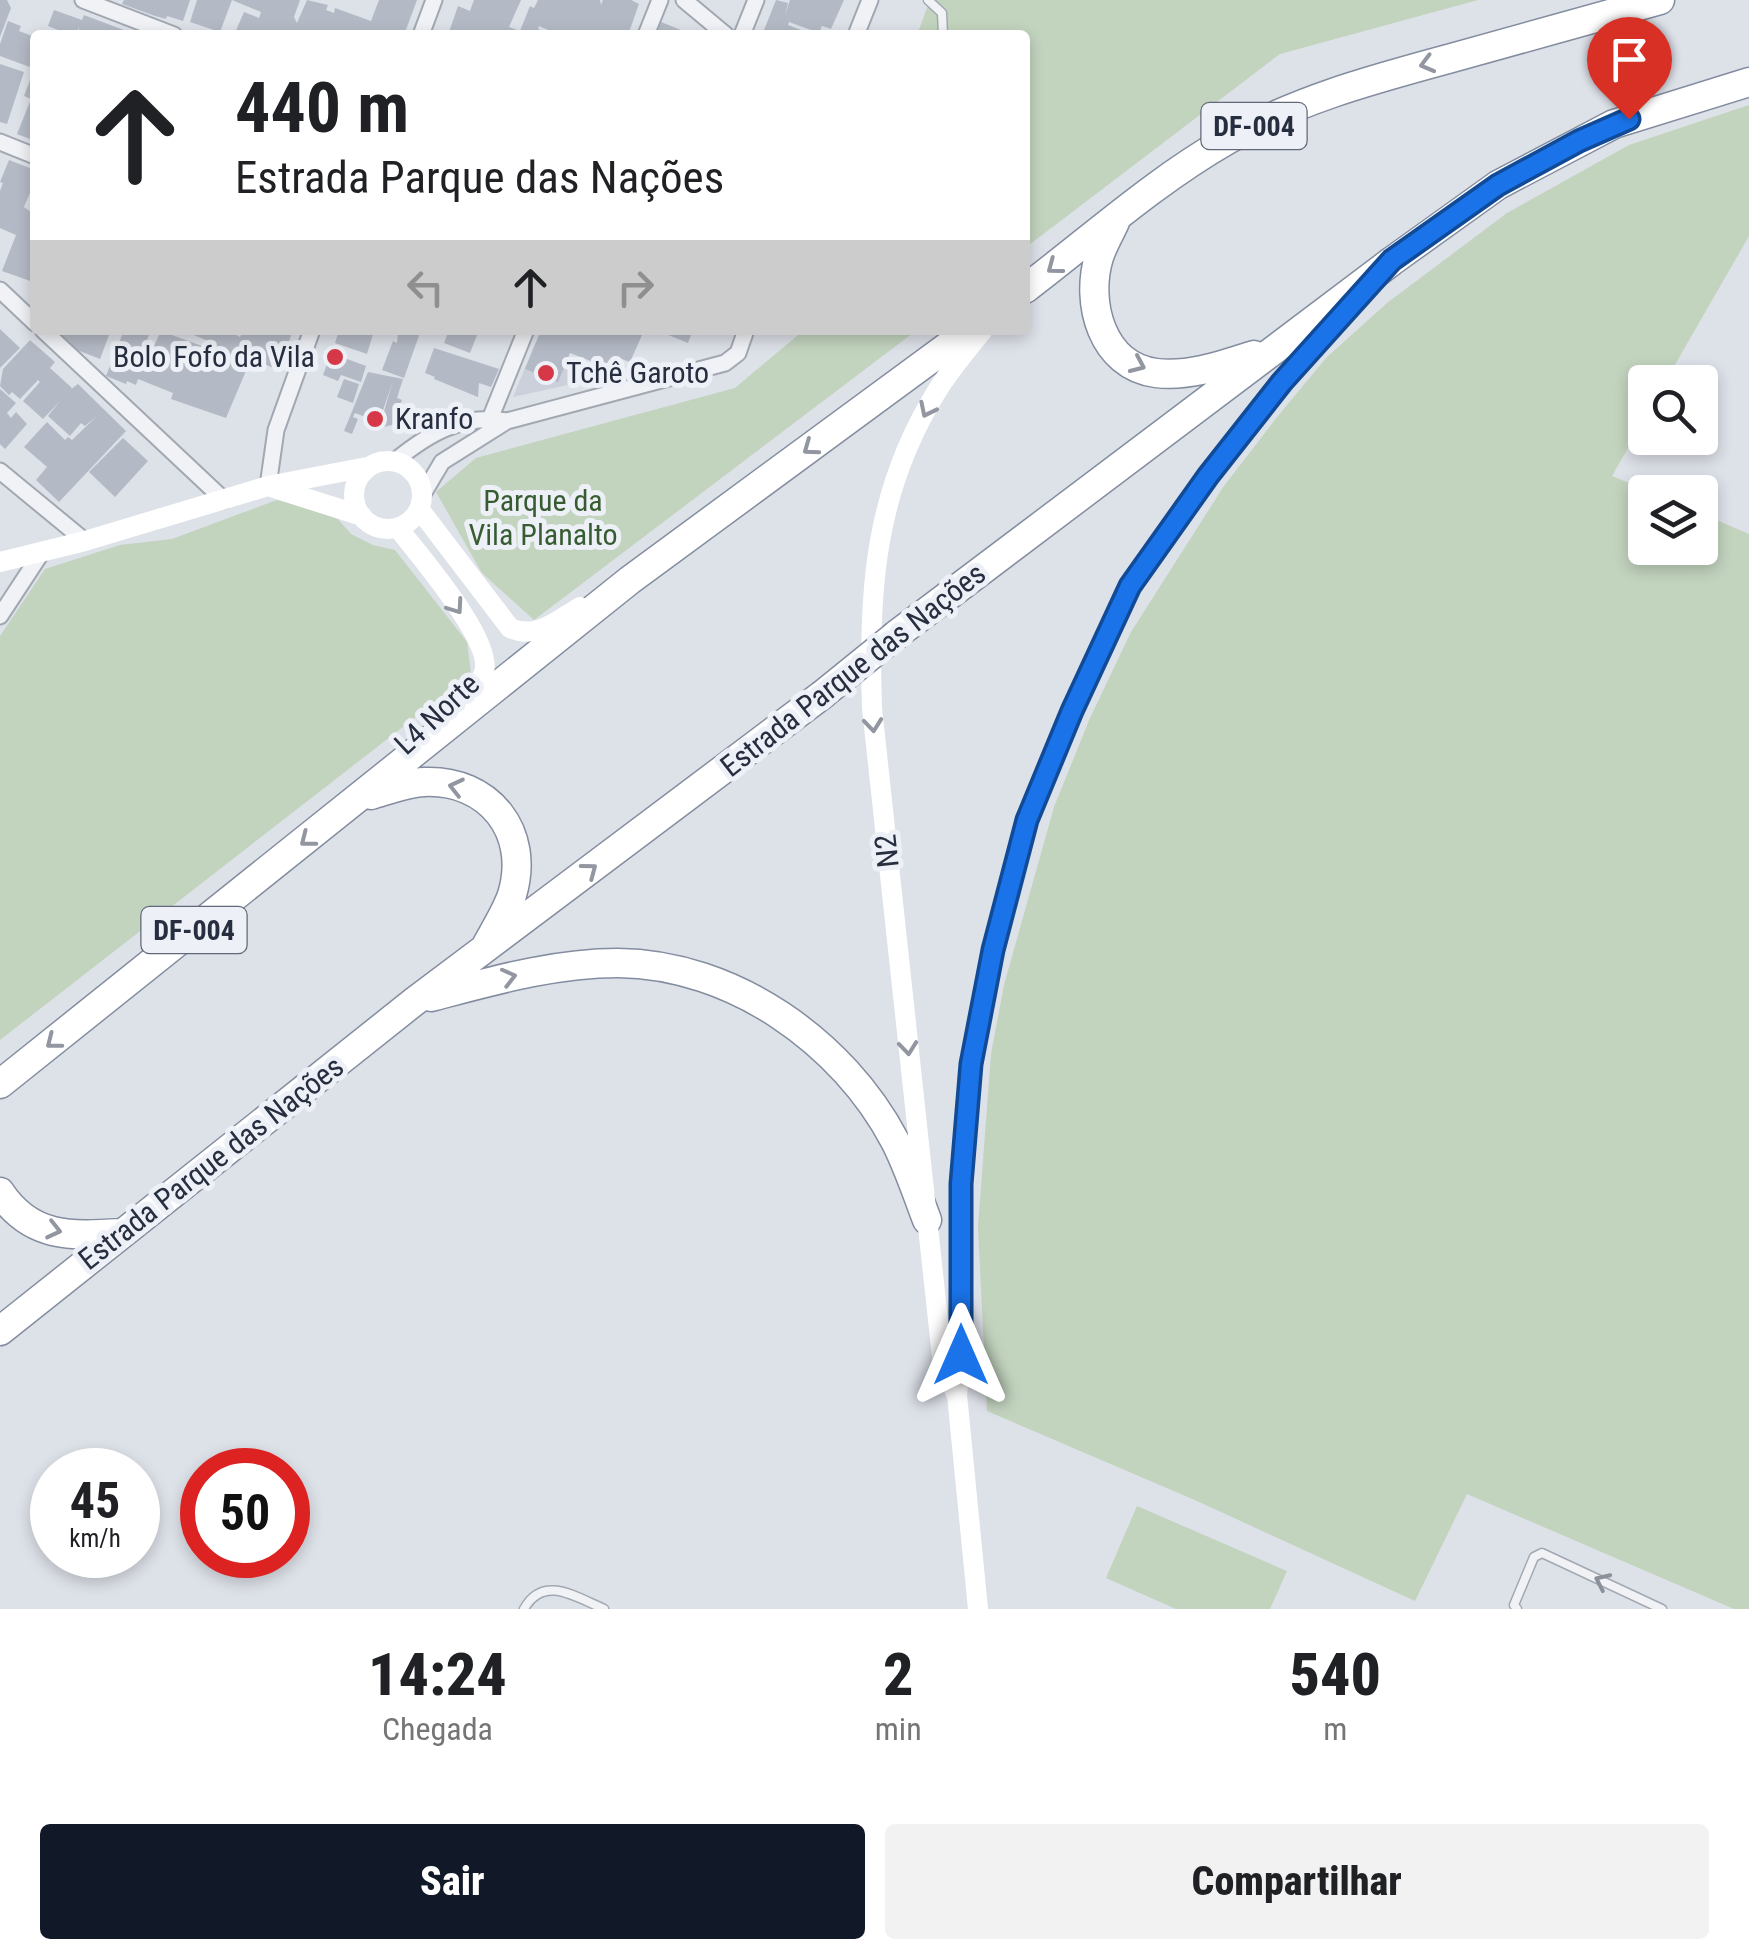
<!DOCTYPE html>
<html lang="pt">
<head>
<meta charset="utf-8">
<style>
	body { margin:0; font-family:"Roboto Condensed",sans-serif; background:#f2f2f2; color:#202124; height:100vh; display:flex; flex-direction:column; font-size:38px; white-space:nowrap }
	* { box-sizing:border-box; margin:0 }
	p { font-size:32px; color:#757577 }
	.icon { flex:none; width:55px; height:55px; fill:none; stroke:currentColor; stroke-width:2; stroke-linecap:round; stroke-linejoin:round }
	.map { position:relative; height:1609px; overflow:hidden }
	.sheet { display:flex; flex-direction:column; background:#fff; flex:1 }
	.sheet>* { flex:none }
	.top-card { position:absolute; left:30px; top:30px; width:1000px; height:305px; border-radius:10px; box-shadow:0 5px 15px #0003; background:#fff; color:#202124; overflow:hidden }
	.fabs { position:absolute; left:1628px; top:365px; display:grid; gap:20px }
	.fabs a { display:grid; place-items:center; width:90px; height:90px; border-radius:10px; background:#fff; box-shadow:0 5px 15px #0003; font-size:50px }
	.speed { position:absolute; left:30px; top:1448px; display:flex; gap:20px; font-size:50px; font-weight:700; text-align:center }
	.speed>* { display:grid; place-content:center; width:130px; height:130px; border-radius:50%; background:#fff; box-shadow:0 5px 15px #0003; line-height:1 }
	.speed small { font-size:25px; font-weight:400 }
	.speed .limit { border:15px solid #d22; background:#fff; color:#111 }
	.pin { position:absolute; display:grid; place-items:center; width:85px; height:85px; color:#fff; margin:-102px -42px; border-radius:50% 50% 50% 0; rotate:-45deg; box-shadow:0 0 10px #0007 }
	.pin .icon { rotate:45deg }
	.me { position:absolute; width:110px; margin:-55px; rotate:0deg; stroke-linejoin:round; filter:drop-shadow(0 0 8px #0008) }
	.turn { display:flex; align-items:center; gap:35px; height:210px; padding:0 40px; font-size:45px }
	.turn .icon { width:130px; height:130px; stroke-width:2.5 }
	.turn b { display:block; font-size:70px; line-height:85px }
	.lanes { display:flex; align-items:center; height:95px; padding:0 40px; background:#0003; justify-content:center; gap:50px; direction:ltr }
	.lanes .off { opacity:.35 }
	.eta { display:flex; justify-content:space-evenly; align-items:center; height:170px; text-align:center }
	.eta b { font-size:60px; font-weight:800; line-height:70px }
	.action { display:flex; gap:20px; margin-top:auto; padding:20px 40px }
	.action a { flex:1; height:115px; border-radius:10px; background:#111827; color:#fff; font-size:40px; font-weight:800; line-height:115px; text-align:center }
	.action a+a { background:#f2f2f2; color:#202124 }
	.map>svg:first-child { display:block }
	.built { fill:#cbd0da }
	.green { fill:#c2d3be }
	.building { fill:#b4bac5 }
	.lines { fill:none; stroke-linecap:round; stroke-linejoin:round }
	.lane-casing { stroke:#a2a8b2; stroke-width:11 }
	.street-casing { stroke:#a2a8b2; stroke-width:19 }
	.highway-casing { stroke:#848da0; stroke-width:31 }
	.lane { stroke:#f0f2f6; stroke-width:8 }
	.street { stroke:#f0f2f6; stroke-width:15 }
	.secondary { stroke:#fff; stroke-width:20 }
	.highway { stroke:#fff; stroke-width:28 }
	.highway-bridge-casing { stroke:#848da0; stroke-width:31; stroke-linecap:butt }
	.highway-bridge { stroke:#fff; stroke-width:28 }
	.oneway { stroke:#9296a0 }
	.oneway2 { stroke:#8b909b }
	.route-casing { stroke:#114b97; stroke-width:25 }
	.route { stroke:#1a73e8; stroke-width:18 }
	.poi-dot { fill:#d73847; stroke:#edf0f6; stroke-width:4 }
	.labels { text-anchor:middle; stroke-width:10; stroke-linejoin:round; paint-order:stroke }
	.shield { fill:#edf0f6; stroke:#626877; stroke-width:2.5 }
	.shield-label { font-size:28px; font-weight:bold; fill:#262e40 }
	.poi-label { font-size:30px; fill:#262e40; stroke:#edf0f6; text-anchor:start }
	.park-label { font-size:30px; fill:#375c32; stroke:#edf0f6 }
	.street-label { font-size:30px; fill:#262e40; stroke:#edf0f6 }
</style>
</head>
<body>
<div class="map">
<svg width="1749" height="1609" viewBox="0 0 1749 1609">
	<rect width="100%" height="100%" fill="#dde1e8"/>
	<path class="built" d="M534,346L609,376L513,397Z"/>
	<path class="green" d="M930,0H1478L1280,54L1025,248V35H917Z
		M1749,105V236L1665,382H1645V418L1612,476L1651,492H1645V548H1700V513L1749,534V1609H1734L1467,1494L1415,1601L1197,1501L987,1411L978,1227L991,1054L1004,985L1054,807L1090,718L1131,632L1224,486L1278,416L1326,358L1387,303L1507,213L1629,145Z
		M804,330H917L534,620L482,573L436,492L476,458L735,388Z
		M277,500L319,509L336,517L351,534L373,545L395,550L467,642L471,674L0,1040V636L45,569L120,545L172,539Z
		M1137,1506L1287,1571L1270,1609H1176L1106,1578Z"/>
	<path class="building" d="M0,0H7L11,8L0,37Z
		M124,0H190L183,21L167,16L166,19L155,16L122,4Z
		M197,0H300L294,17L297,23L307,0L328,5L326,10L334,13L335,8L371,21L379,0H417L404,35H352L344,32L343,35H234L244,12L259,18L261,12L232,0L220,32L190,22Z
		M474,0H521L509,27L520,31L530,6L534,8L538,0H600L601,5L603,0H631L639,4L628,35H560L539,26L538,29L553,35H448L458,6L470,11Z
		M776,0L788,3L785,15L790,0H844L831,29L822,26L819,33L789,22L788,25L814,35H762Z
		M54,10L82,20L84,15L137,35H79V27L76,35H56L58,30L48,26Z
		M8,21L21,26L19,31L35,37V69L0,56V44Z
		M661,22L693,35H656Z
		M0,64L24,72L7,124L0,122Z
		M30,80L35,82V141L17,134L31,99L24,96Z
		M9,160L35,170V181L24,207L35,215L33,282L2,271L16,235L0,228V191L3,183L0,182Z
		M0,329L20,348L0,368Z
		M55,330H111L100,359L77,350Z
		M124,330H151L144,347L149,349L142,371L161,331L213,350L216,344L181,330H238L236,335L240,337L243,330L259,333L293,330L279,370L251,359L226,418L171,399L173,393L138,379L136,385L127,381L126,384L106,376Z
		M339,330H363L373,334L367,354L335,343Z
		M398,330H421L404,378L382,370L393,341L397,343Z
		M449,330H479L470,353L444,343Z
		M541,330H641L643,333L630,362L616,357L609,368L570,353L558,382L525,369Z
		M656,330H693L688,343Z
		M30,340L55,362L50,368L72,388L70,390L78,384L126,431L59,502L36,480L47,467L24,447L47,422L65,440L68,437L72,440L97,416L85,426L81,423L70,436L48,416L60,401L43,419L23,401L40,382L38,380L20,399L12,392L9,395L0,386L3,369Z
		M434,348L499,369L491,387L479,383L478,397L434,379L435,377L425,373Z
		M331,353L366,366L361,382L341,375L338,381L323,375Z
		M368,372L403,379L397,398L402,400L399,408H402L403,417L395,419L396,424L379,428L393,381L379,422L355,413L353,417L358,419L352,434L344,431Z
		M344,379L359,384L353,403L337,397Z
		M0,389L16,403L7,413L11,418L16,412L27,424L5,449L0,444Z
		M123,438L148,461L115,497L89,472Z"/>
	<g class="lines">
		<g class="lane-casing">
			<path id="lane" d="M928,0L942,13L943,35
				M524,1609C543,1574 576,1597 604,1609
				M1517,1609L1514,1605L1534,1557L1542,1553L1662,1609"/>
		</g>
		<g class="street-casing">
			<path id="street" d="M83,0L174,35
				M684,0L726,35
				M421,35L434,0
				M646,35L660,0
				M742,35L756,0
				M856,35L870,0
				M0,142L35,156
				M0,290L35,323
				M43,330L224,500
				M492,427L490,419L526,330
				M395,461C429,433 462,414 507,421
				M0,471L85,541
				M268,486L276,430L312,330
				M423,494L442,462L507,421L725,363L738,353L746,330
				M0,616L42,552"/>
		</g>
		<g class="highway-casing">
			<path id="highway" d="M1115,222C1110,233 1103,245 1099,257C1085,303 1102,366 1156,373C1189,377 1223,365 1254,355
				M1025,289C1092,238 1154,182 1227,140C1296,100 1371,80 1448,59C1519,39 1589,20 1660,0
				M896,635L1392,261L1498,185L1614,124L1749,82
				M371,795C388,790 406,783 424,782C489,779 531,832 512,895C506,912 496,928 487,944
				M431,997C492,981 554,963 618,963C733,964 843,1042 895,1141C908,1166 917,1194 927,1220
				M0,1084L630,580L970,330
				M0,1192C31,1239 72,1236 122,1233
				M0,1331L415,1001L822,695"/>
		</g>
		<use href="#lane" class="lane"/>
		<use href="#street" class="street"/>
		<path class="secondary" d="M354 495a34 34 0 1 1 68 0a34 34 0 1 1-68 0Z
			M274,488L362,516
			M420,510L510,628C536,640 558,620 580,607
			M398,528C418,554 498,645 483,675C475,692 451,706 436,718
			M0,562L85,541L268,486L367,467
			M956,1394L942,1357L872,708C868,593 874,492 937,391C950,370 967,350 983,330
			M978,1609L957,1395L961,1355V1184L971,1063L993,950L1027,820L1072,711L1131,587L1207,476L1282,382L1357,299"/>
		<use href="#highway" class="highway"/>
		<g class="highway-bridge-casing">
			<path id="highway-bridge" d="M822,695L896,635"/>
		</g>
		<use href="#highway-bridge" class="highway-bridge"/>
	</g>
	<defs><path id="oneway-chevron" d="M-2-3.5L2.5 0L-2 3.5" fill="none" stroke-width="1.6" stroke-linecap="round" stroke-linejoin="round" transform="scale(2.5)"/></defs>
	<g class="oneway">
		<use href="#oneway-chevron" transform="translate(1427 64) rotate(165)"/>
		<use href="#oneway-chevron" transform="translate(1054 267) rotate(143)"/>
		<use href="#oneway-chevron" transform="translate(1138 365) rotate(24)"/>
		<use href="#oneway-chevron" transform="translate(927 410) rotate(116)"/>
		<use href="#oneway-chevron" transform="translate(810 448) rotate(144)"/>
		<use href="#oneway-chevron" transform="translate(456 607) rotate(55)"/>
		<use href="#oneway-chevron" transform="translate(873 725) rotate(84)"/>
		<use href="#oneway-chevron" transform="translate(456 787) rotate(-167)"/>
		<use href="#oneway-chevron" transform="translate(307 840) rotate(142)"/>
		<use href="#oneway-chevron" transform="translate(590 870) rotate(-37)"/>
		<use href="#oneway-chevron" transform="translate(509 977) rotate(-14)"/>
		<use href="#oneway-chevron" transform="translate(53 1042) rotate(142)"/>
		<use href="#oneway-chevron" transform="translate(908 1048) rotate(84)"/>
		<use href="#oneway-chevron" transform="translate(54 1230) rotate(13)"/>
	</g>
	<use class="oneway2" href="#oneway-chevron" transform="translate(1602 1581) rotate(-155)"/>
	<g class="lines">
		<g class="route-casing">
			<path id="route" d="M961,1355V1184L971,1064L993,950L1027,820L1072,711L1130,586L1208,476L1282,382L1392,260L1498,185L1579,141L1629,119"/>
		</g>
		<use href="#route" class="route"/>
	</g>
	<g class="poi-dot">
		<circle cx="335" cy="357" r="10"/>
		<circle cx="546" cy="373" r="10"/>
		<circle cx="375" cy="419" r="10"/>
	</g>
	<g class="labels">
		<g class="shield">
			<rect x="1201.5" y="103" width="105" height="46" rx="8"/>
			<rect x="141.5" y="907" width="105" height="46" rx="8"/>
		</g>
		<g class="shield-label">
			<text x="1254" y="136">DF-004</text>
			<text x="194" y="940">DF-004</text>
		</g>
		<g class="poi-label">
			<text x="315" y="367" text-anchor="end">Bolo Fofo da Vila</text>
			<text x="566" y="383">Tchê Garoto</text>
			<text x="395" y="429">Kranfo</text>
		</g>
		<g class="park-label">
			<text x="543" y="511">Parque da<tspan x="543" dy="34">Vila Planalto</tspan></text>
		</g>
		<g class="street-label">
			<text transform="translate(853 670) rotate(-38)" y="10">Estrada Parque das Nações</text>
			<text transform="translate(437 714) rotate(-43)" y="10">L4 Norte</text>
			<text transform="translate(887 851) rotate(-96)" y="10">N2</text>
			<text transform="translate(211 1163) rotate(-38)" y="10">Estrada Parque das Nações</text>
		</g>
	</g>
</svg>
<div class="fabs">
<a><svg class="icon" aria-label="search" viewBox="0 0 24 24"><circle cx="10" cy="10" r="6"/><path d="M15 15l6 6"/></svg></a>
<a><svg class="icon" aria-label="layers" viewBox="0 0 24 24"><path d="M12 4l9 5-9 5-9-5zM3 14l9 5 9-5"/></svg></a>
</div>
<div class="speed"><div>45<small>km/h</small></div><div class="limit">50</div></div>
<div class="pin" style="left:1629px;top:119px;background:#d93025"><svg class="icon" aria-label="arrive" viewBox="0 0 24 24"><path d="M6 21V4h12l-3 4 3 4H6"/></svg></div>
<svg class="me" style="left:961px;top:1355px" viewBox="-20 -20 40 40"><path d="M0-17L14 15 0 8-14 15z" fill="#1a73e8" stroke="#fff" stroke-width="4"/></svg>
<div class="top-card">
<div class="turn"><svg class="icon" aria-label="ahead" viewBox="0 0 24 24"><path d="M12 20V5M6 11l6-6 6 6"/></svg><div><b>440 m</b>Estrada Parque das Nações</div></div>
<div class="lanes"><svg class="icon off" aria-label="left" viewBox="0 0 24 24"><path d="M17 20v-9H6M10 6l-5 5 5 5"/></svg><svg class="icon" aria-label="ahead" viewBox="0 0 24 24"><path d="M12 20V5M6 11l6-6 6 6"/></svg><svg class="icon off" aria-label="right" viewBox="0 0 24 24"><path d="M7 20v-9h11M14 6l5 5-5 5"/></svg></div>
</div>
</div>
<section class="sheet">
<div class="eta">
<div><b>14:24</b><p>Chegada</p></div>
<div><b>2</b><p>min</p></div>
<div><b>540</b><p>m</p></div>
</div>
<div class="action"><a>Sair</a><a>Compartilhar</a></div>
</section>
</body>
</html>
